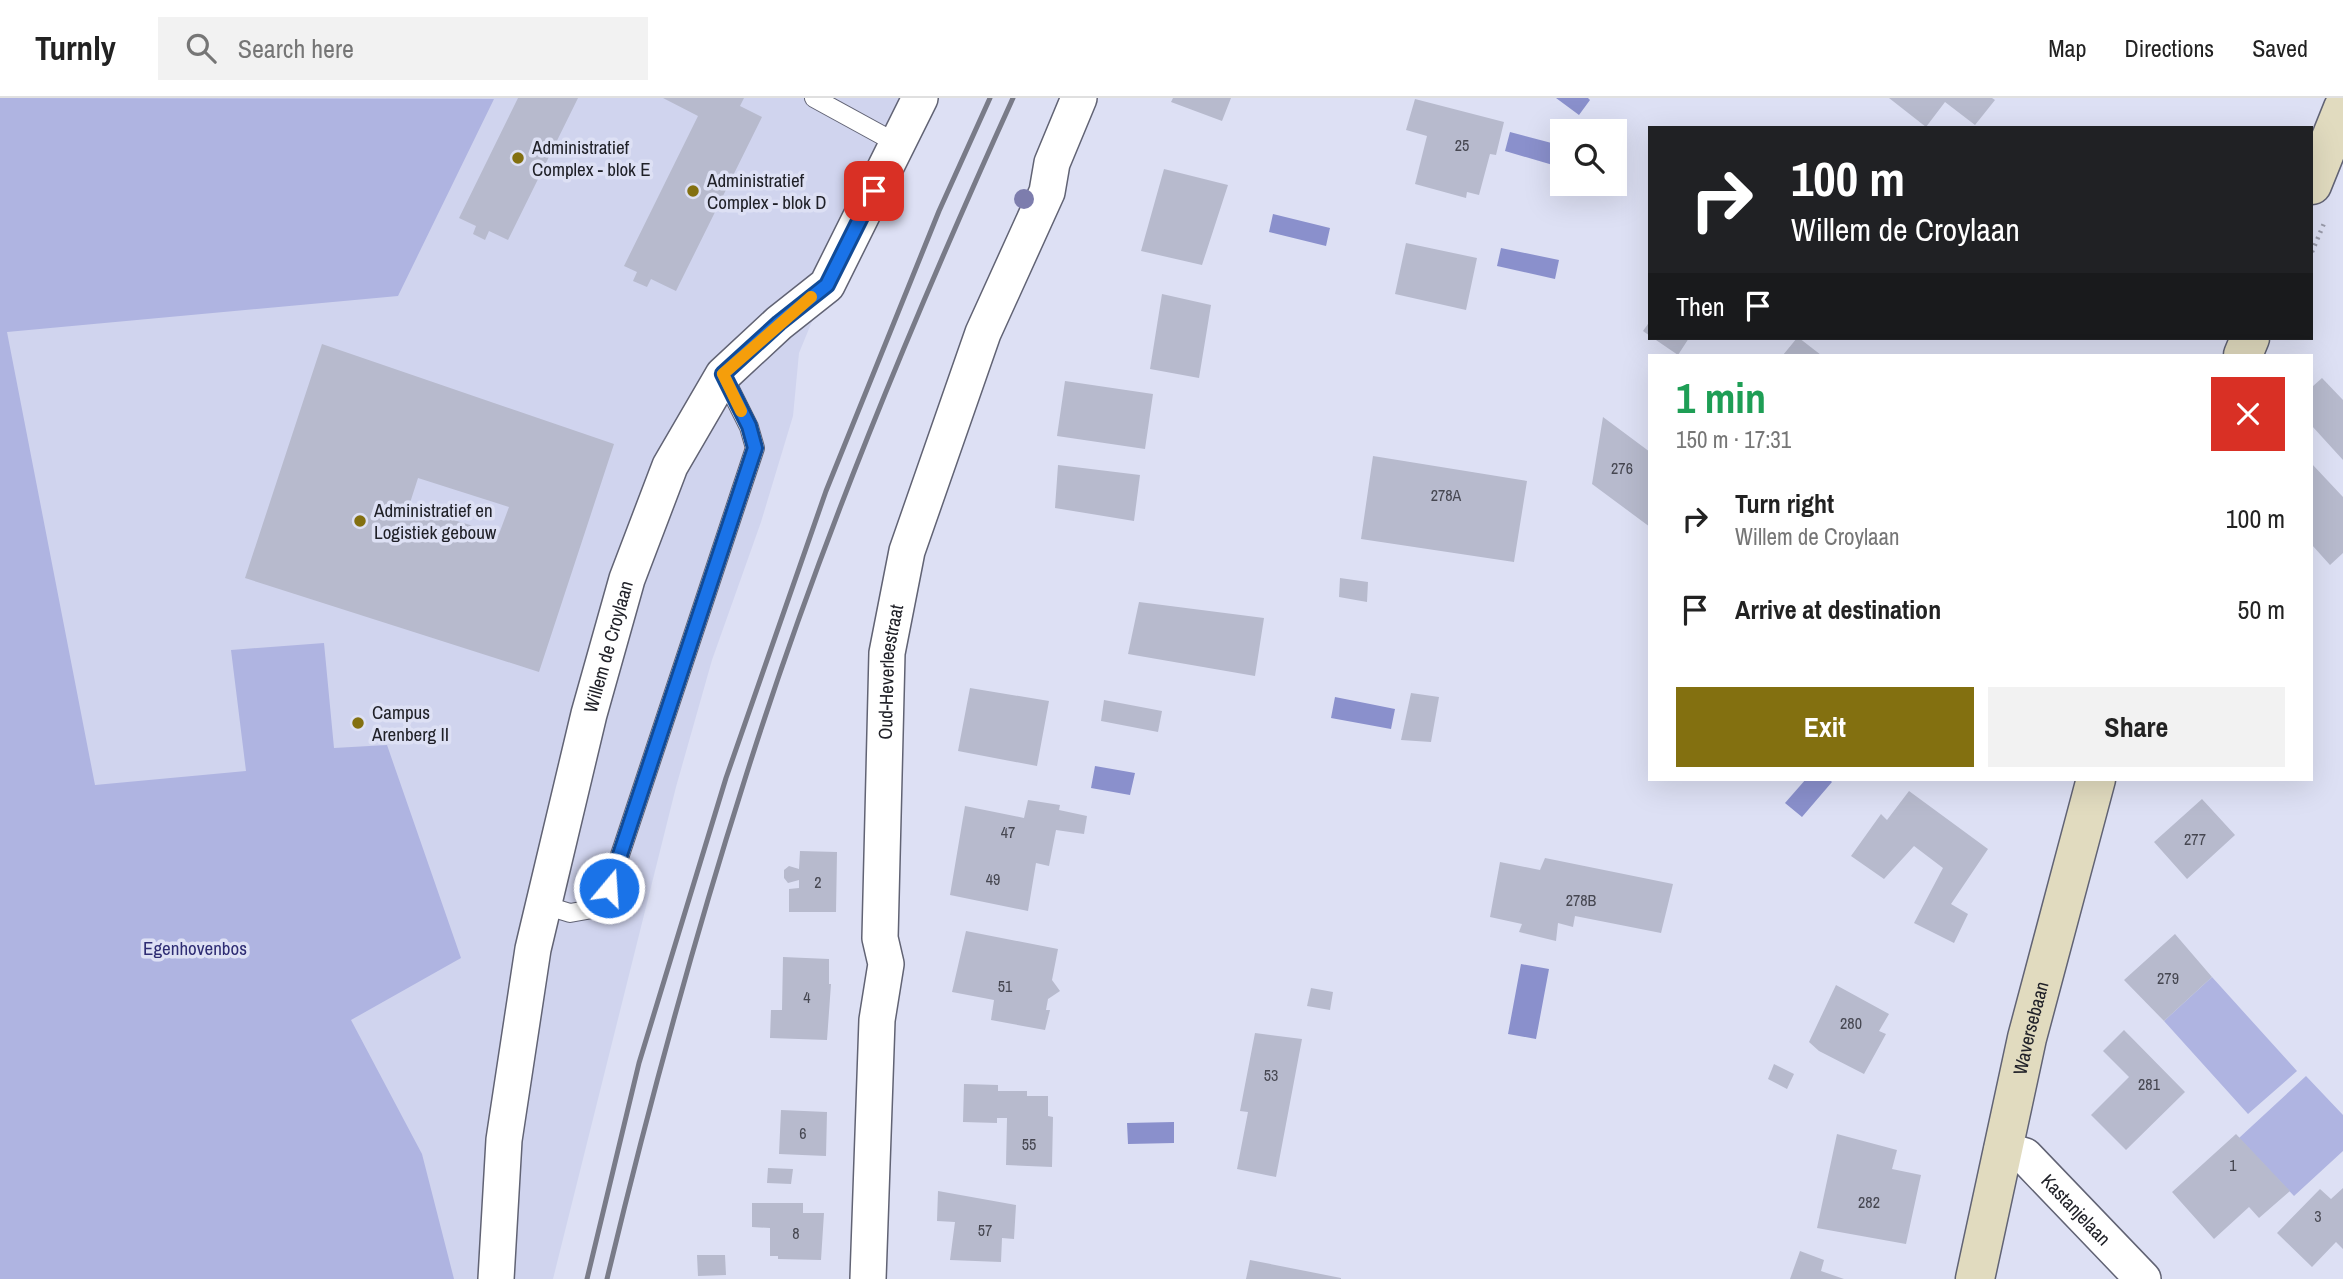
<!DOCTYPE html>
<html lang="en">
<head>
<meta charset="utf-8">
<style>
	body { margin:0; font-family:"Archivo Narrow",sans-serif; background:#f2f2f2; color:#222; height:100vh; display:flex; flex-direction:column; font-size:26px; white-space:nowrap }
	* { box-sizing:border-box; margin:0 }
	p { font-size:23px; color:#767676 }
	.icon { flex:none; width:38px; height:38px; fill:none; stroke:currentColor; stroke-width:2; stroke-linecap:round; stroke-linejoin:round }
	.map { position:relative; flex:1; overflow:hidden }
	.details { position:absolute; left:1648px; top:256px; width:665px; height:427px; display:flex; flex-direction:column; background:#fff; border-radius:0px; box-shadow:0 7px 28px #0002 }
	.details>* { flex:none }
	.guide { position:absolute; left:1648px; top:28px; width:665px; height:214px; border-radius:0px; box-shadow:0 7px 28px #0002; background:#202124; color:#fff; overflow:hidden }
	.fabs { position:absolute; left:1550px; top:21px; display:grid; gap:14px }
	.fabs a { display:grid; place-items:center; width:77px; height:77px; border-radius:0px; background:#fff; box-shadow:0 7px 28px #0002; font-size:35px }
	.pin { position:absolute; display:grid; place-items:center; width:60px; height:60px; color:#fff; margin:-30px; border-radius:14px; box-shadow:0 4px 10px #0006 }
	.me { position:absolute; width:77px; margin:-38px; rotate:18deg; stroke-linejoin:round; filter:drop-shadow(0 0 5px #0008) }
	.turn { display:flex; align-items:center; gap:24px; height:147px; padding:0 28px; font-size:32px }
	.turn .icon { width:91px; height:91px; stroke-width:2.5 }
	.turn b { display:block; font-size:49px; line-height:60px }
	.then { display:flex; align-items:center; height:66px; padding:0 28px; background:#0003; gap:14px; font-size:26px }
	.round { display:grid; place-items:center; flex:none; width:74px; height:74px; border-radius:0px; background:#f2f2f2 }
	.summary { display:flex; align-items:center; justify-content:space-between; height:119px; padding:0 28px }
	h1 { font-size:42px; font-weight:700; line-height:52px; color:#1e9e55 }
	.primary-button { display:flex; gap:14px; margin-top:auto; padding:14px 28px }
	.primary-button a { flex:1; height:80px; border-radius:0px; background:#837010; color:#fff; font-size:28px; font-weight:700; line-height:80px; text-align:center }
	.primary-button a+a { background:#f2f2f2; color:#222 }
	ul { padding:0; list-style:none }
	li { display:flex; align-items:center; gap:21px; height:91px; padding:0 28px }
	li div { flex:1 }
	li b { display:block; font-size:26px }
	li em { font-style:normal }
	header { display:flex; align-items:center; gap:42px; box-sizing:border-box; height:98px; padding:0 35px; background:#fff; border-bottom:2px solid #e0e0e0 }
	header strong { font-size:33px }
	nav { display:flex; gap:38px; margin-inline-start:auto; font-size:24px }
	.search { width:490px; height:63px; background:#f2f2f2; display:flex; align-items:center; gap:18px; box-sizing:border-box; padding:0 24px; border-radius:0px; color:#767676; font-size:26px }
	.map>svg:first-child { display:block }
	.built { fill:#d0d4ee }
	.green { fill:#afb4e1 }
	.water { fill:#8a90cc }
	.building { fill:#b7bacd; fill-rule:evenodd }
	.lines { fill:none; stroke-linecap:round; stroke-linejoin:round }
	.lane-casing { stroke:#616374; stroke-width:20 }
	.street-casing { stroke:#616374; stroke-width:38 }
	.secondary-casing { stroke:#616374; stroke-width:41 }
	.path { stroke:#999bab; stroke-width:4.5; stroke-dasharray:2 5; stroke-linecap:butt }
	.lane { stroke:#fff; stroke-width:18 }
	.street { stroke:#fff; stroke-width:35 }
	.secondary { stroke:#e1dbbf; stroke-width:38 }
	.rail { stroke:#797b88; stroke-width:5 }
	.tree { fill:#7d7dad }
	.route-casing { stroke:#114b97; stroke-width:18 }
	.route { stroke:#1a73e8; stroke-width:12 }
	.slow { stroke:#f59e0b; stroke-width:12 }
	.poi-dot { fill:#837010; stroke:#dde0f4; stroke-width:2.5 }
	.labels { text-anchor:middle; stroke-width:7; stroke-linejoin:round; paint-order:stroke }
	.number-label { font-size:16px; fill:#464751 }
	.poi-label { font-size:19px; fill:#202128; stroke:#dde0f4; text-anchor:start }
	.street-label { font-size:19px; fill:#202128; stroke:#dde0f4 }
	.park-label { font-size:19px; fill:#2e2c73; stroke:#dde0f4 }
</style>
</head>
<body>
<header>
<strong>Turnly</strong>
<div class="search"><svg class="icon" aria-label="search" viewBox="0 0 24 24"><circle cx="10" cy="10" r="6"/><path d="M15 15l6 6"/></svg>Search here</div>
<nav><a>Map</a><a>Directions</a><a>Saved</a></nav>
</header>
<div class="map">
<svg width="2343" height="1181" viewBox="0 0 2343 1181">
	<rect width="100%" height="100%" fill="#dde0f4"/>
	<path class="built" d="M0,0H920L827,187L799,255L793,318L761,424L712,562L676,689L553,1181H189L0,519Z"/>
	<path class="green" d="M0,0L494,1L398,198L7,234L95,687L246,673L231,552L324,545L334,650L387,647L461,860L351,922L422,1056L454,1181H0Z
		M2212,879L2297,973L2248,1016L2164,923Z
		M2306,978L2343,1017V1053L2294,1098L2239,1040Z"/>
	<path class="water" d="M1556,0H1588L1590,2L1579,17Z
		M1510,34L1563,48V70L1505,53Z
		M1273,116L1330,130L1326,148L1269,134Z
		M1501,150L1559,162L1555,181L1497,168Z
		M1335,599L1395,611L1391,631L1331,620Z
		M1095,668L1135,675L1130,697L1091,690Z
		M1806,681H1829L1832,684L1802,719L1785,705Z
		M1521,866L1549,871L1536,941L1508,936Z
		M1174,1024V1045L1128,1046L1127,1025Z"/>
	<path class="building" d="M518,0H578L508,142L489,133L485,142L473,136L476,128L459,120Z
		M663,0H744L740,8L762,19L676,193L651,181L647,189L633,183L637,174L624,168L698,18Z
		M1173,0H1231L1222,23L1171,4Z
		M1889,0H1992L1995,2L1975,27L1945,4L1926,29Z
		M1415,1L1504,24L1496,57L1490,56L1479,97L1467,94L1466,100L1415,86L1427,38L1406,32Z
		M1164,71L1228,87L1202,167L1141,153Z
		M1406,145L1477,160L1466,212L1395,196Z
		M1162,196L1211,207L1199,280L1150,271Z
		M1650,223V238L1643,233Z
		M1653,240H1689L1678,257Z
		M1797,240H1799L1821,257H1783Z
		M322,246L614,346L539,574L245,480ZM418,380L509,409L499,436L409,408Z
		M2322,280L2343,302V362L2312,328V289Z
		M1065,283L1153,296L1145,351L1057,338Z
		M1603,319L1650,354V429L1592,386Z
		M1373,358L1527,383L1514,464L1361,441Z
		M2312,366L2343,399V455L2330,467L2312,447Z
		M1058,367L1140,377L1134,423L1055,410Z
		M1340,480L1368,484L1367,504L1339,499Z
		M1139,504L1264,520L1255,578L1128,556Z
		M970,590L1049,603L1037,668L958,653Z
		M1411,595L1439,599L1431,644L1401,642Z
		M1104,602L1162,613L1158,634L1101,623Z
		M1909,693L1988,751L1951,806L1968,816L1954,845L1914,825L1943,770L1914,748L1884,781L1851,758L1881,716L1887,722Z
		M2202,701L2235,737L2187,781L2154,744Z
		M1028,702L1060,707L1059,712L1087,718L1084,736L1056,732L1049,768L1036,765L1028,813L950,797L965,708L1024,720Z
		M800,753L837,754L836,814H789V791L799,790V782L788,785L784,780V772L789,768L799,771Z
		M1545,760L1673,786L1661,835L1575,818L1573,829L1558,825L1556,843L1519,834L1522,826L1490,819L1500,764L1540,772Z
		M966,833L1058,851L1052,882L1060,893L1048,901L1046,912H1050L1045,932L991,922L994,902L952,894Z
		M2175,836L2212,879L2164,923L2124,882Z
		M783,859L829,861V886H831L827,942L770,940L771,912H782Z
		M1836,887L1889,916L1879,933L1886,936L1864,976L1819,953L1809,944Z
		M1311,890L1333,894L1330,912L1307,908Z
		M2124,932L2185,994L2126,1052L2091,1017L2129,979L2103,953Z
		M1255,935L1302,941L1276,1079L1237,1071L1248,1014L1240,1013Z
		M1774,966L1794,976L1787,991L1768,981Z
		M964,986L998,987V993H1027V998H1048V1018L1053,1019L1052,1069L1006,1067L1007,1020H997V1025L963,1024Z
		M781,1012L827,1014L826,1058L779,1056Z
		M1837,1036L1897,1052L1892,1071L1921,1077L1906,1146L1817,1130Z
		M2236,1036L2290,1093L2259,1120L2249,1109L2214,1141L2172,1094Z
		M768,1070L793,1071L791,1086L767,1085Z
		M2343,1090V1151L2336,1144L2312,1169L2277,1135L2320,1091L2331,1101Z
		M938,1093L1016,1107L1014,1141L1002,1140L1001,1164L950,1162L955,1124L937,1123Z
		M752,1105H803V1115H824L821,1162L778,1161V1158H770V1130L752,1129Z
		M1800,1153L1824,1162L1821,1173L1844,1181H1790Z
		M697,1157H725L726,1177L698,1178Z
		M1250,1162L1341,1180V1181H1246Z"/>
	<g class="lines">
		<g class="lane-casing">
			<path id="lane" d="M814,0L898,46
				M544,807L570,815L598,810L609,790L755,350L749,329L723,277"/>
		</g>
		<g class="street-casing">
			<g id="street">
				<path id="s1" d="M2002,1051L2025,1058L2143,1181"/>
				<path id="s2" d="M496,1181L504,1042L533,851L589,616L627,481L670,368L723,277L779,225L827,187L920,0"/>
				<path id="s3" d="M868,1181L877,922L886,866L880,840L887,555L907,453L983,235L1047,94L1052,65L1079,0"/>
			</g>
		</g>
		<g class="secondary-casing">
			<g id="secondary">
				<path d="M2312,87L2343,10"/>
				<path d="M2243,257L2250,240"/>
				<path id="s4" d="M1975,1181L2027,940L2096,681"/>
			</g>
		</g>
		<path class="path" d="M2312,154L2325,123"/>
		<use href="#lane" class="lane"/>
		<use href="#street" class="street"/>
		<use href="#secondary" class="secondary"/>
		<path class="rail" d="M587,1181L639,965L726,680L826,393L939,113L990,0
			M607,1181C647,1014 692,848 744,684C817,451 912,223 1013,0"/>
	</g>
	<circle class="tree" cx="1024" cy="101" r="10"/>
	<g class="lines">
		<g class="route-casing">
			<path id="route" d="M609,790L755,350L749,328L723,276L779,225L827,187L874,93"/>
		</g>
		<use href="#route" class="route"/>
		<path class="slow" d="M741,313L723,276L811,199"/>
	</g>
	<g class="poi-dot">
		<circle cx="518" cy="60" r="7"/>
		<circle cx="693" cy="93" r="7"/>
		<circle cx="360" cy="423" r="7"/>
		<circle cx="358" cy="625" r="7"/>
	</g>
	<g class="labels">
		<g class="number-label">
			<text x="1462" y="53">25</text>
			<text x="1622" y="376">276</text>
			<text x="1446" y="403">278A</text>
			<text x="1008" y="740">47</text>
			<text x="2195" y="747">277</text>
			<text x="993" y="787">49</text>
			<text x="818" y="790">2</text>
			<text x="1581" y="808">278B</text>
			<text x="2168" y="886">279</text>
			<text x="1005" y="894">51</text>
			<text x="807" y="905">4</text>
			<text x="1851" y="931">280</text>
			<text x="1271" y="983">53</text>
			<text x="2149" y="992">281</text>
			<text x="803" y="1041">6</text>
			<text x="1029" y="1052">55</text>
			<text x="2233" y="1073">1</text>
			<text x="1869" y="1110">282</text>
			<text x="2318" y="1124">3</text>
			<text x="985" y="1138">57</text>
			<text x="796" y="1141">8</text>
		</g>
		<g class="poi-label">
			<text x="532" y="56">Administratief<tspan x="532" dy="22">Complex - blok E</tspan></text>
			<text x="707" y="89">Administratief<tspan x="707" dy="22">Complex - blok D</tspan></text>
			<text x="374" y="419">Administratief en<tspan x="374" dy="22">Logistiek gebouw</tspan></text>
			<text x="372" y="621">Campus<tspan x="372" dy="22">Arenberg II</tspan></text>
		</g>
		<g class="street-label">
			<text dy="7" stroke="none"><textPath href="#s2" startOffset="644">Willem de Croylaan</textPath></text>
			<text dy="7" stroke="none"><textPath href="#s3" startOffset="609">Oud-Heverleestraat</textPath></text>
			<text dy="7" stroke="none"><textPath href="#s4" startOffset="257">Waversebaan</textPath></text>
			<text dy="7" stroke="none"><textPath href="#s1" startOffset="98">Kastanjelaan</textPath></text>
		</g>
		<g class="park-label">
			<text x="195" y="857">Egenhovenbos</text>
		</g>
	</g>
</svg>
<div class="fabs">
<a><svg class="icon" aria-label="search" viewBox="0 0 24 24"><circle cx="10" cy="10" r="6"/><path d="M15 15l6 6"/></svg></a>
</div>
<div class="pin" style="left:874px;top:93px;background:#d93025"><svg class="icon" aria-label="arrive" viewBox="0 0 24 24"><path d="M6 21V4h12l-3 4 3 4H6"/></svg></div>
<svg class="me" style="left:609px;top:790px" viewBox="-20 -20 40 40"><circle r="17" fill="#1a73e8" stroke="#fff" stroke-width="3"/><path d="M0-11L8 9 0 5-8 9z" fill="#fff"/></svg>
<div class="guide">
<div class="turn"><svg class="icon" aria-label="right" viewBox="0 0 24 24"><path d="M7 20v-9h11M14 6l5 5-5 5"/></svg><div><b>100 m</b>Willem de Croylaan</div></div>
<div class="then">Then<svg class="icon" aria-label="arrive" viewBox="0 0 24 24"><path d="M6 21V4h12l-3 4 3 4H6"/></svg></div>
</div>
<section class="details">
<div class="summary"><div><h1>1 min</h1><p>150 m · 17:31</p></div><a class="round" style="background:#d93025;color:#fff"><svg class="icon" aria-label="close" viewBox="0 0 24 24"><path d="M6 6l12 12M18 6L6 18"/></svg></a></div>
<ul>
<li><svg class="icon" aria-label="right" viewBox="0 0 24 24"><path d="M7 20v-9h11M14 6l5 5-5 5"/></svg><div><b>Turn right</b><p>Willem de Croylaan</p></div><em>100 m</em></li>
<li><svg class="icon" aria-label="arrive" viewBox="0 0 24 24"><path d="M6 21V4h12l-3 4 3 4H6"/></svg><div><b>Arrive at destination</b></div><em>50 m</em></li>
</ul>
<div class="primary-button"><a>Exit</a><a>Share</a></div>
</section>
</div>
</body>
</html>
